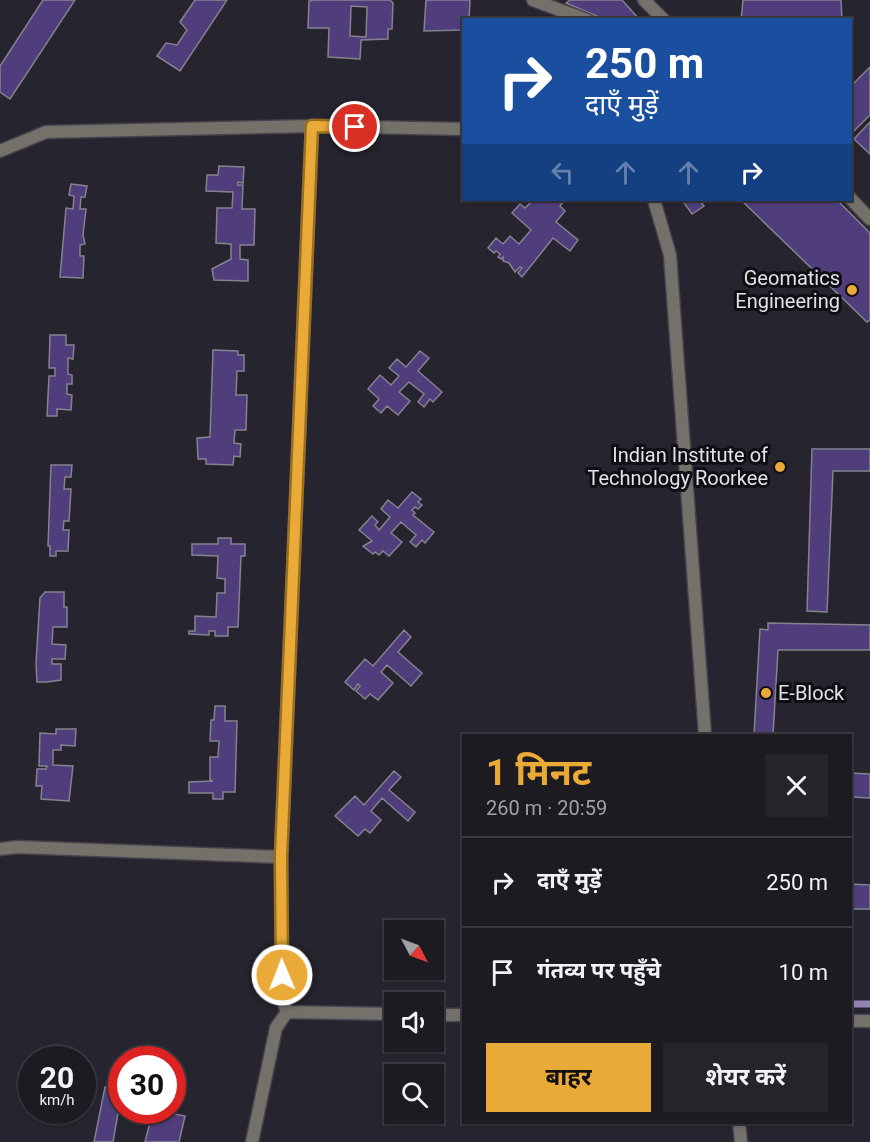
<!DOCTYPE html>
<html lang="hi">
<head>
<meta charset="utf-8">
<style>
	body { margin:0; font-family:Roboto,"Noto Sans Devanagari",sans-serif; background:#25242a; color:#f1f3f6; height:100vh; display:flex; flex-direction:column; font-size:22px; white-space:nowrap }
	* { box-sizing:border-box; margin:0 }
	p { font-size:20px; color:#a0a1a5 }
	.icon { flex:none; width:33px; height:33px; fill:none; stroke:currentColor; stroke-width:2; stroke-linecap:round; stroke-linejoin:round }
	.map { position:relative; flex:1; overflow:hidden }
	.details { position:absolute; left:462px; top:734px; width:390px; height:390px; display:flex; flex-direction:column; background:#1c1b22; border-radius:0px; box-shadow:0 2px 4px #0004,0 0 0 2px #3a3940 }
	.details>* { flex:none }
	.hud { position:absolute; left:462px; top:18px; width:390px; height:183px; border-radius:0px; box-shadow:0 2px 4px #0004,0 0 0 2px #3a3940; background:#1a4fa0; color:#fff; overflow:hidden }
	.needle { width:39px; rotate:131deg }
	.controls { position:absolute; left:384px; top:920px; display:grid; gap:12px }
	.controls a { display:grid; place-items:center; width:60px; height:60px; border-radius:0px; background:#1c1b22; box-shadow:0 2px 4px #0004,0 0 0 2px #3a3940; font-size:30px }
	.speed { position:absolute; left:18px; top:1046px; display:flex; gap:12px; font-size:30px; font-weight:700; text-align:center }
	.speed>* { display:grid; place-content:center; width:78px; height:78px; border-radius:50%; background:#1c1b22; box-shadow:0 2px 4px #0004,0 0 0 2px #3a3940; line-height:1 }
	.speed small { font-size:15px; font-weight:400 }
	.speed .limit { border:9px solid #d22; background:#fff; color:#111 }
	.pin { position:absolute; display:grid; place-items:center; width:51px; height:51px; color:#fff; margin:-26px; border:3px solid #fff; border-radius:50%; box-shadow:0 2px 6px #0007 }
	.me { position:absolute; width:66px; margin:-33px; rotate:359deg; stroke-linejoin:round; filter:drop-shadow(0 0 4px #0008) }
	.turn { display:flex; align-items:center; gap:21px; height:126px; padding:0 24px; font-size:27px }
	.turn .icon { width:78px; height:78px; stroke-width:2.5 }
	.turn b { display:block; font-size:42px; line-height:51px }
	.lanes { display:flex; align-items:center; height:57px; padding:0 24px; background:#0003; justify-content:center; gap:30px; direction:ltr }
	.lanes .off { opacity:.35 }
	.round { display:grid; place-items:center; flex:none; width:63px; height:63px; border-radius:0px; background:#25242a }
	.summary { display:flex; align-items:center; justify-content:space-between; height:102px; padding:0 24px }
	h1 { font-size:36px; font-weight:700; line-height:45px; color:#eaaa38 }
	.primary-button { display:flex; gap:12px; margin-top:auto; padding:12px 24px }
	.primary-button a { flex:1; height:69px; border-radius:0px; background:#eaaa38; color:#111; font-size:24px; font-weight:700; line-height:69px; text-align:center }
	.primary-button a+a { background:#25242a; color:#f1f3f6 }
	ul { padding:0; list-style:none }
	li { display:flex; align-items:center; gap:18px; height:90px; padding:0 24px; border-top:2px solid #3a3940 }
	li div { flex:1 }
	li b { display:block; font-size:22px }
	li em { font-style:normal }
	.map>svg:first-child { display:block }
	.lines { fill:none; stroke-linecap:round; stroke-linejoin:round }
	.stream { stroke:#9285b6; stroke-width:7 }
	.building { fill:#503d7c; stroke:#858290; stroke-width:1.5; fill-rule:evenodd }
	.service-casing { stroke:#44424c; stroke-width:15 }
	.minor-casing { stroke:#44424c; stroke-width:15 }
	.service { stroke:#74716b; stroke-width:12 }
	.minor { stroke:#74716b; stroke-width:12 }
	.route-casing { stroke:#986e24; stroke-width:15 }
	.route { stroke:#eaaa38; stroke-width:10 }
	.poi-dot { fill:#eaaa38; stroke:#0f0e12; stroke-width:2 }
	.labels { text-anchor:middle; stroke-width:6; stroke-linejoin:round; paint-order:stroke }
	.poi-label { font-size:20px; fill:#e2e0e8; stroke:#0f0e12; text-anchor:end }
</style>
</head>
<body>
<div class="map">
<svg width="870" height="1142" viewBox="0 0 870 1142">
	<rect width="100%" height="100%" fill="#26242e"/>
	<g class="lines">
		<path class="stream" d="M850,1004H870"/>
	</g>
	<path class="building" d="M43,0H75L10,99L0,92V66Z
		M195,0H227L180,71L157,56L166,43L177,45L187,30L180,22Z
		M314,0H390L393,3L392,29H388V39L361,40L360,59L328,57L329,28H308L309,1ZM351,6L367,7L366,37L350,36Z
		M426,0H470L469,20H464V30L424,31Z
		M570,0H622L640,20H606L566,3Z
		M743,0H841L842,20H741Z
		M870,67V115L850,135V87Z
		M870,122V154L854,139Z
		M219,166L244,167L243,183L238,182V185H243L242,209H255L254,245H240V259L248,260V281L214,280L212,269L231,259V244L216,243L217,208H232L233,192L206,191L207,175H218Z
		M71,184L87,186L85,197H81L80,209H86L83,235L85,244L80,245V256H84L83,278L60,277L66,208L73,209L74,196L69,195Z
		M533,200H565L560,206L565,211L556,222L578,240L570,251L553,238L522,277L518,273L522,268L520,267L515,272L509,263L503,261V257L501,259L498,257L500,254L496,251L494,253L488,248L496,238L503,244L510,236L519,244L531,230L512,213L520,204L525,208Z
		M682,200H700L704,206L692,214Z
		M741,200H837L870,233V320L867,322Z
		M50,335H66V345H74L73,359L68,358V374L72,375V384H67V394L72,395L71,410L57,409V416H47L49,376H55V368H49Z
		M213,350L238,351V355H244V371H237L236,395H247L246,430H235L234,443L241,444L240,457L234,456L233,465L206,464V459H198L197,438L210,437Z
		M420,351L429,358L418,371L442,392L433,402L430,399L424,407L418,402L424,394L409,382L399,392L410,401L398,415L387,406L381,413L373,406L379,399L368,389L380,375L391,385L399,376L389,368L397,359L406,367Z
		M812,449H870V471H833L827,612L807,611Z
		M51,465H72L71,477H65L64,489H71L69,521H64L63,530H69L68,551H56V556H50V546H48Z
		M412,492L421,499L418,502L422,505L418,509L415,507L412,510L415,513L413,515L434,532L425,543L422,540L416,547L410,542L416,535L401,522L391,533L402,542L389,556L383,551L379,555L375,552L373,554L363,546L372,541L359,530L372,516L378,522L375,525L379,530L390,517L381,509L388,500L398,508Z
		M218,538H231V544H245V556H241L238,627H228V636H215V631H209V635L189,634V631H195V616L216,617L217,593H225V579L217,578L218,556L192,555V544H218Z
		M45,592H64V607H67V627H53L52,644L66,645L65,659H52V664H61V680L47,682H37L36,663L40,598Z
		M768,623L870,625V650H778L773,735H754L760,629L768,630Z
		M404,630L411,637L398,652L422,673L411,686L387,665L381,672L393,683L378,700L370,694L365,699L356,691L360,686L358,684L354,690L345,682L365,659L373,666Z
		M215,706H225V721H237L235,792H223V799H213V793H189V782L213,781L210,780V757H218L219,741H210L211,720H214Z
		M56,729H76L75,746L61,745V750H53V765L73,766L69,801L41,799L42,786H36L37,769H46L47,766H39L40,733L56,734Z
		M394,771L401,777L389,790L415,812L408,821L382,798L371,811L381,820L370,833L365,829L358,836L335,816L355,796L364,805Z
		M850,773L870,774V798L850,797Z
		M850,884L870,885V909H850Z
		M105,1087L122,1090L113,1142H94Z
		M153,1110L185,1116L179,1142H145Z"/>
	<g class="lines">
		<g class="service-casing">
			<path id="service" d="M533,0L587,20
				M644,0L664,20"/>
		</g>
		<g class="minor-casing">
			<path id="minor" d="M0,151L46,132L312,126L464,129
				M850,198L870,219
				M654,200L670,255L705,735
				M0,849L17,847L281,857
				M287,1012L282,998L281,857L312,126
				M287,1012L394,1014
				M434,1015H464
				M850,1021H870
				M739,1122L741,1142
				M252,1142L276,1028L287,1012"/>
		</g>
		<use href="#service" class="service"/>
		<use href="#minor" class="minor"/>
	</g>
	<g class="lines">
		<g class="route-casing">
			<path id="route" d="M282,975L281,857L312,126L355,127"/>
		</g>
		<use href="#route" class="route"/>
	</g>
	<g class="poi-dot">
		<circle cx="852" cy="290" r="6"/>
		<circle cx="780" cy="467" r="6"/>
		<circle cx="766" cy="693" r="6"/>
	</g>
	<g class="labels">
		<g class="poi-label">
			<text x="840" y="285">Geomatics<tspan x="840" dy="23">Engineering</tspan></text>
			<text x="768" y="462">Indian Institute of<tspan x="768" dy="23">Technology Roorkee</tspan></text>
			<text x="778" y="700" text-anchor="start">E-Block</text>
		</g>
	</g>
</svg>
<div class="controls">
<a><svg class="needle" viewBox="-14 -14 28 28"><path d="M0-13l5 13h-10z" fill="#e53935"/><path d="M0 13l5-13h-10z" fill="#a0a1a5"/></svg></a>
<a><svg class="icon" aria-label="sound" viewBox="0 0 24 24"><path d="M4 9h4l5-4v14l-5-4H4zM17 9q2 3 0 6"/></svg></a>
<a><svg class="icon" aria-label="search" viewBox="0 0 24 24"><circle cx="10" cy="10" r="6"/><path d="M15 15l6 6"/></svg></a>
</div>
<div class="speed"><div>20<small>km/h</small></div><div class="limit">30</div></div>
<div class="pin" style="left:355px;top:127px;background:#d93025"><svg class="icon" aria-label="arrive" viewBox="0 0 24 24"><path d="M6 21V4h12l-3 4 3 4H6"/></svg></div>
<svg class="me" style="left:282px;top:975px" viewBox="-20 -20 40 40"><circle r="17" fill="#eaaa38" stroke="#fff" stroke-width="3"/><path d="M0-11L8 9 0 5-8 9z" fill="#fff"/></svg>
<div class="hud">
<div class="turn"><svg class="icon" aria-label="right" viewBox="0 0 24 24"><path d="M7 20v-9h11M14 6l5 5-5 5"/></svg><div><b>250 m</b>दाएँ मुड़ें</div></div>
<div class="lanes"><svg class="icon off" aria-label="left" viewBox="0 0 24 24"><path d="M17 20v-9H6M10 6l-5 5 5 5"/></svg><svg class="icon off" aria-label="ahead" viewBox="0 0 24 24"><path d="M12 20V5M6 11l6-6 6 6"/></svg><svg class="icon off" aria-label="ahead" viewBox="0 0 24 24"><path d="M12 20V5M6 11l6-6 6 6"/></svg><svg class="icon" aria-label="right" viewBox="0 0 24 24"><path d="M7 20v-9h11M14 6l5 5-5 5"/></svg></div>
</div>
<section class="details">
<div class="summary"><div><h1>1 मिनट</h1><p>260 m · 20:59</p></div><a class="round"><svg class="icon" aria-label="close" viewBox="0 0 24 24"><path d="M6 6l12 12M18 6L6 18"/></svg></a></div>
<ul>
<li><svg class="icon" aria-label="right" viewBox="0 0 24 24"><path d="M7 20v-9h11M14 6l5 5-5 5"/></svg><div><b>दाएँ मुड़ें</b></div><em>250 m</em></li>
<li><svg class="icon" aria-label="arrive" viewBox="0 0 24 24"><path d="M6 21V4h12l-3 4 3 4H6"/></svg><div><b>गंतव्य पर पहुँचे</b></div><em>10 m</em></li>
</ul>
<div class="primary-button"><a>बाहर</a><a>शेयर करें</a></div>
</section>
</div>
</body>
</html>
